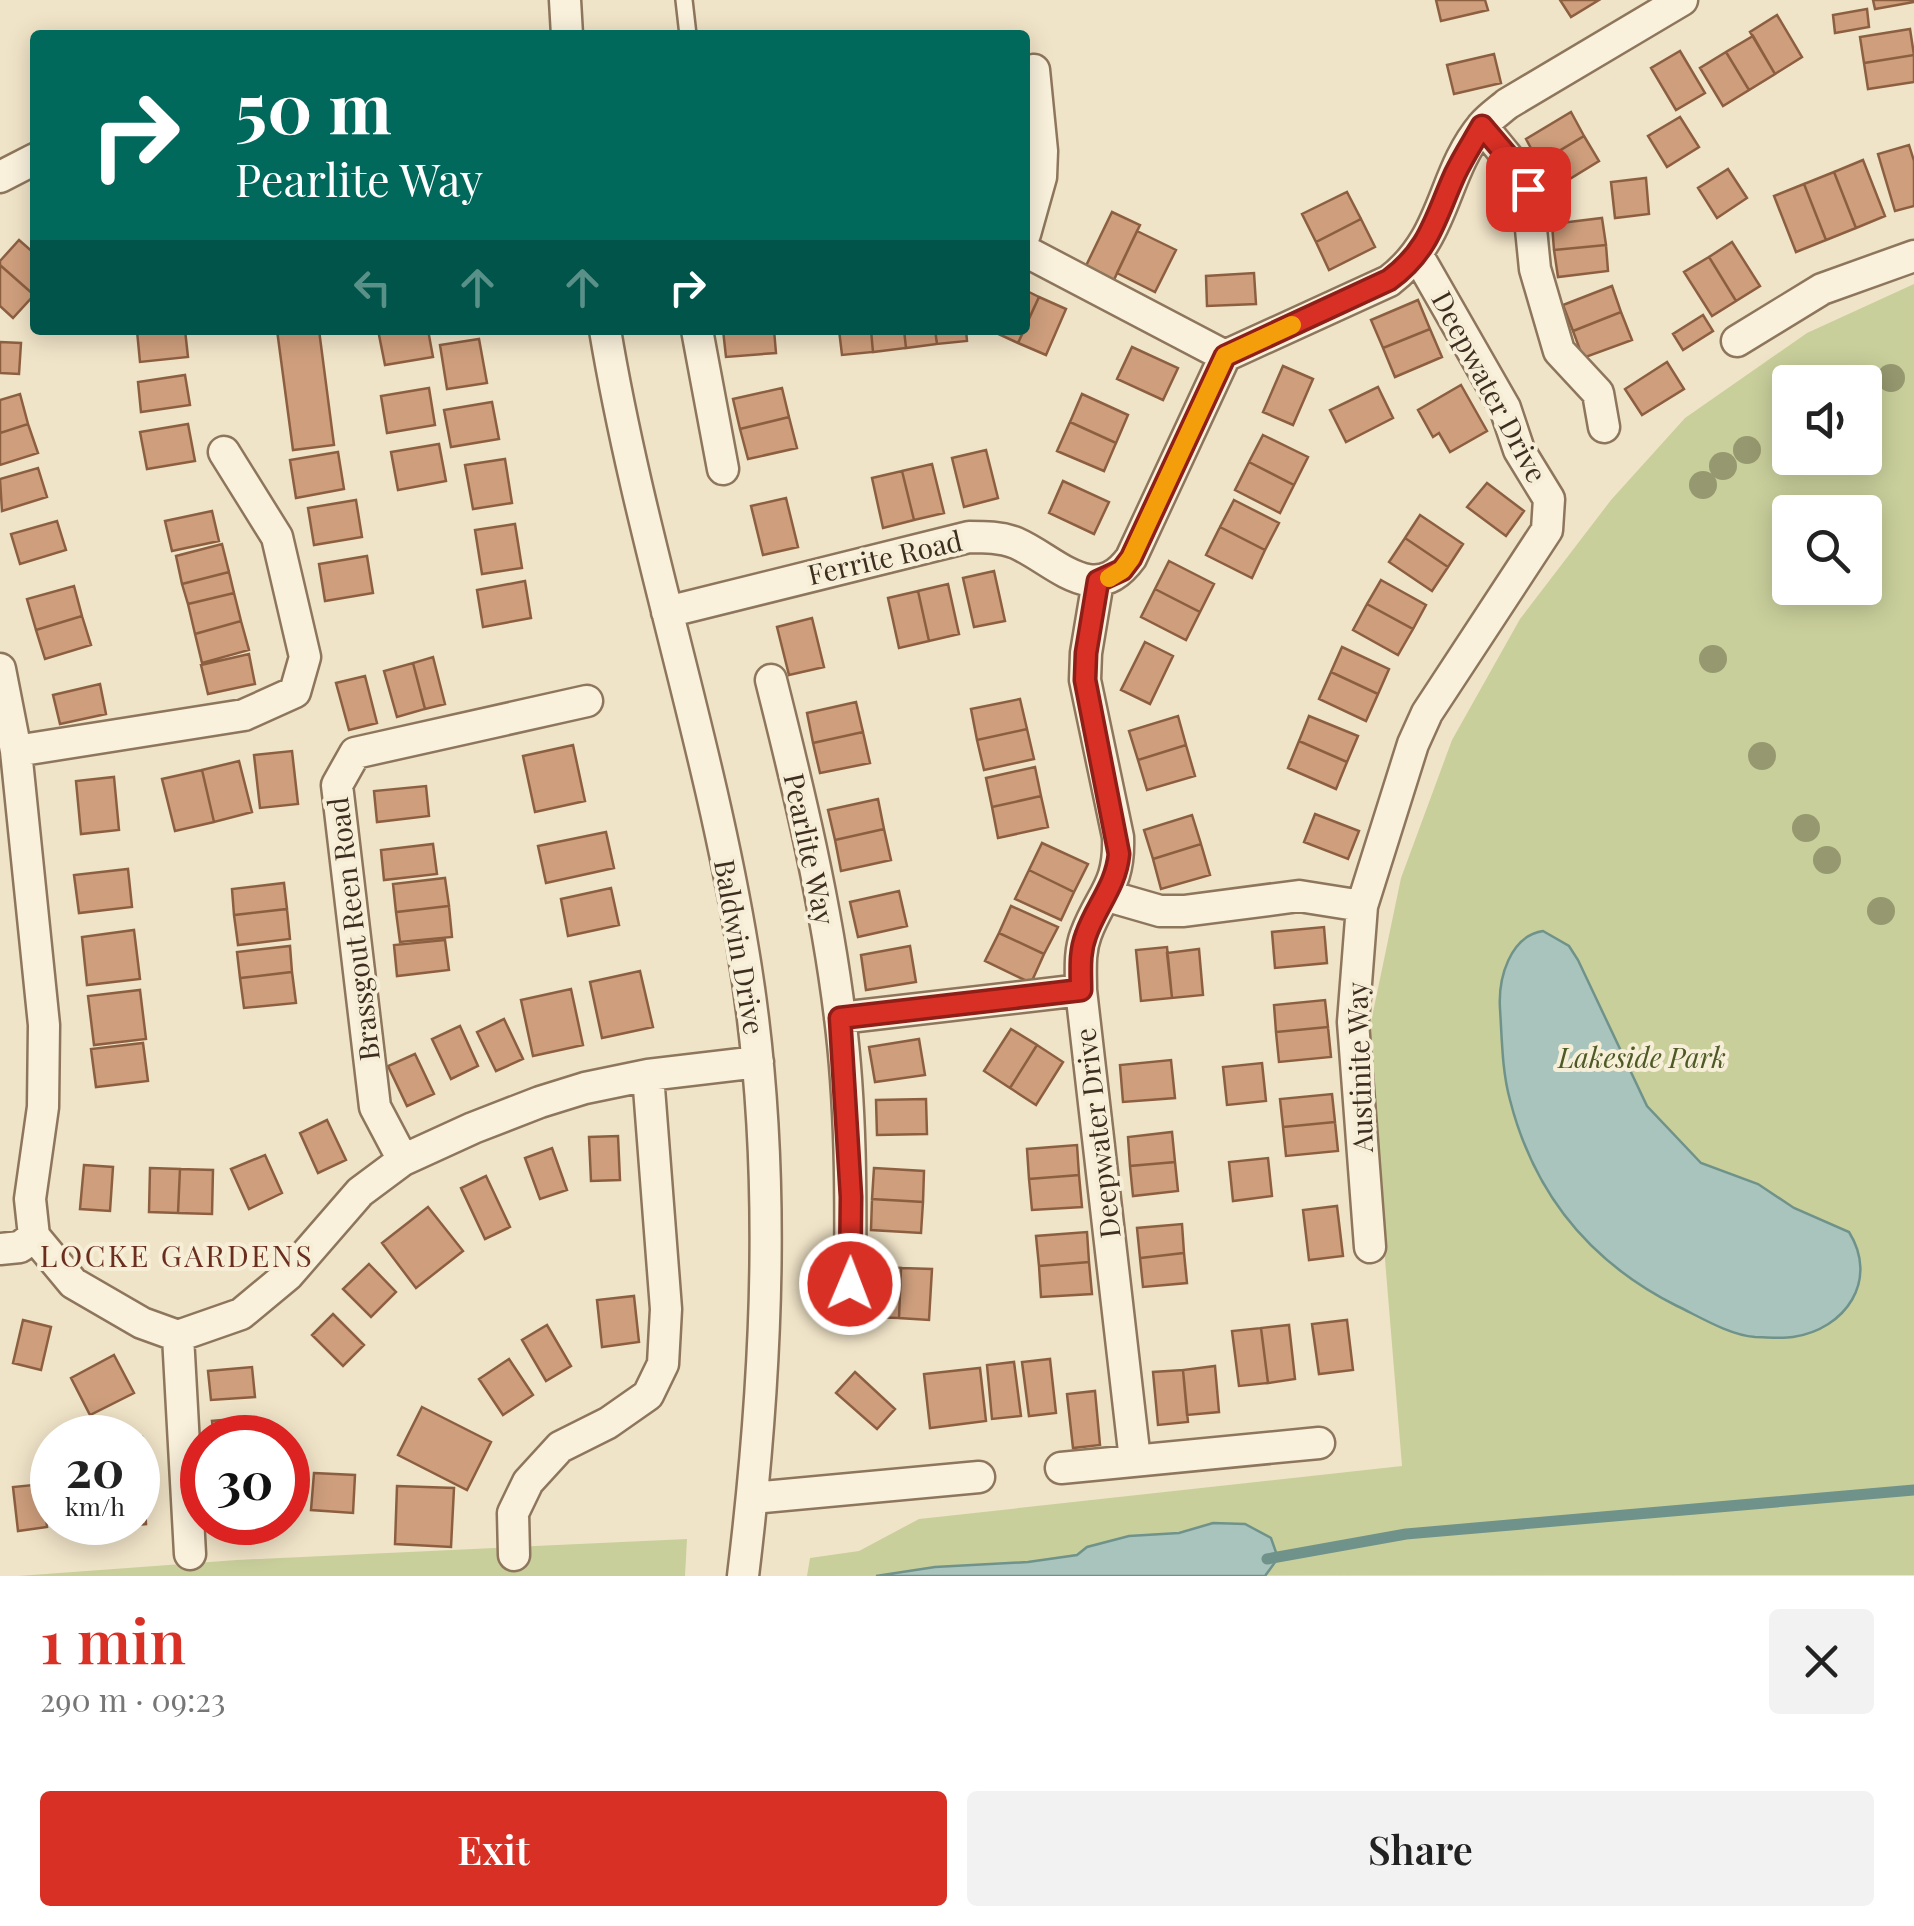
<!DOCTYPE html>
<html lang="en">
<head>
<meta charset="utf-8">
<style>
	body { margin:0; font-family:"Playfair Display",serif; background:#f2f2f2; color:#222; height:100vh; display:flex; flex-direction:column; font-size:38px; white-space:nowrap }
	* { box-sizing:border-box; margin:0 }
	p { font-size:32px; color:#767676 }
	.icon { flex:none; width:55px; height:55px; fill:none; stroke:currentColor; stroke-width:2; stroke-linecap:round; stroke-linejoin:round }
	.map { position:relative; height:1576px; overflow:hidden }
	.sheet { display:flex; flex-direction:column; background:#fff; flex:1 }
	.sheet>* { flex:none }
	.guide { position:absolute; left:30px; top:30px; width:1000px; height:305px; border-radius:10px; box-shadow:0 5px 25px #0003; background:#00695c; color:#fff; overflow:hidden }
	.controls { position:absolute; left:1772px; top:365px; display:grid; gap:20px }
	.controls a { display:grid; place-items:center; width:110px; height:110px; border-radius:10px; background:#fff; box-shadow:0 5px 25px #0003; font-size:50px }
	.speed { position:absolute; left:30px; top:1415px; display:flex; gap:20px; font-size:50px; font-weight:700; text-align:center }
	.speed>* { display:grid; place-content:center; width:130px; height:130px; border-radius:50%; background:#fff; box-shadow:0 5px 25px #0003; line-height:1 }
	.speed small { font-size:25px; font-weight:400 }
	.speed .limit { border:15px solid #d22; background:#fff; color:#111 }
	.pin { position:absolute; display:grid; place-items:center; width:85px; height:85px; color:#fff; margin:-42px; border-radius:20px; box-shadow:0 5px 15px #0006 }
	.me { position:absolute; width:110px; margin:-55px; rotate:1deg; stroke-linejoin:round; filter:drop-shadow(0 0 8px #0008) }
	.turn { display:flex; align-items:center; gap:35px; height:210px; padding:0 40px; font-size:45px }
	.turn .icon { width:130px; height:130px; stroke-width:2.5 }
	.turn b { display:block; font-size:70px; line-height:85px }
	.lanes { display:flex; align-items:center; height:95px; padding:0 40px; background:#0003; justify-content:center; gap:50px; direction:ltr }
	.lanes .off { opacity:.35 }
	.round { display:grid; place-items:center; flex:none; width:105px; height:105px; border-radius:10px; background:#f2f2f2 }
	.head { display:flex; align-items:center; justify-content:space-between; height:170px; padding:0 40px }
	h1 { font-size:60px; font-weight:600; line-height:75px; color:#d93025 }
	.action { display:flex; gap:20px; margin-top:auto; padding:20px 40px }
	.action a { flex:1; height:115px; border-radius:10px; background:#d93025; color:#fff; font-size:40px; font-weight:600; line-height:115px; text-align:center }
	.action a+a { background:#f2f2f2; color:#222 }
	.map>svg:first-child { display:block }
	.green { fill:#c9cf9b; fill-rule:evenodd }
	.water { fill:#a9c4bc; stroke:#6f938a; stroke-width:2.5 }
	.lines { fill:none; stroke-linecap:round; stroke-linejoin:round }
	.stream { stroke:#6f938a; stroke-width:11 }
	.building { fill:#cf9f7d; stroke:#8d5f41; stroke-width:2.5 }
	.lane-casing { stroke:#8d765c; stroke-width:20 }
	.street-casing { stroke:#8d765c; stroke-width:35 }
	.lane { stroke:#faf1dc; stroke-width:15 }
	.street { stroke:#faf1dc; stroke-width:30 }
	.tree { fill:#96986f }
	.route-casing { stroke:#8d1f18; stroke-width:25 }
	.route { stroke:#d93025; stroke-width:18 }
	.slow { stroke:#f59e0b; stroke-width:18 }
	.labels { text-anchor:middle; stroke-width:8; stroke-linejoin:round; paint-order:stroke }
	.street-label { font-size:28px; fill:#3d2e20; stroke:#f7eed8 }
	.park-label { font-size:28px; font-style:italic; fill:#4d5a26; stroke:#f7eed8 }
	.neighbourhood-label { font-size:30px; letter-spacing:2.5px; fill:#6b2e1e; stroke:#f7eed8 }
</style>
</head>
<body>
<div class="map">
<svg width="1914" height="1576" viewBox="0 0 1914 1576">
	<rect width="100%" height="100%" fill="#f0e4c8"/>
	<path class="green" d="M1914,284V1575L807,1576L810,1558L859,1551L919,1519L1402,1466L1367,1041L1401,878L1452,740L1520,619L1611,500L1685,418L1807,333ZM1790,382H1865V458H1790ZM1790,512H1865V588H1790Z
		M687,1539L685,1576H18L237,1560Z"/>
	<path class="water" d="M1543,931L1569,946L1578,960L1647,1106L1701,1163L1758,1184L1794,1208L1849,1232C1879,1280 1846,1329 1793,1337C1781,1339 1766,1337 1755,1337C1729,1335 1700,1317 1677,1306C1591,1263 1534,1194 1510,1100C1502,1071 1502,1039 1500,1009C1498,978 1510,936 1543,931Z
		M1213,1523L1245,1524L1271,1538L1278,1558L1265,1576H876L935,1567L1028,1562L1077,1555L1087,1547L1129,1536L1179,1533Z"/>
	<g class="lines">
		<path class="stream" d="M1267,1559L1406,1534L1914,1490"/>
	</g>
	<path class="building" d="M1436,0H1485L1488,10L1441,21Z
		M1560,0H1599L1571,17Z
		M1873,0H1914V2L1875,9Z
		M1867,9L1869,27L1835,33L1833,15Z
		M1777,15L1802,57L1775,74L1750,32Z
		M1910,29L1914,55L1864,63L1860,37Z
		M1753,36L1775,74L1749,90L1726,52Z
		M1680,51L1705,93L1676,110L1651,68Z
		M1726,52L1749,90L1723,106L1700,68Z
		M1494,54L1501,83L1454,94L1447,65Z
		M1914,55V82L1868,89L1864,63Z
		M1571,112L1584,136L1539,163L1526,139Z
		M1680,117L1699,147L1667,167L1648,136Z
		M1584,136L1599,161L1555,188L1539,163Z
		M1909,145L1914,161V206L1895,211L1878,154Z
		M1863,160L1885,216L1856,228L1834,172Z
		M1728,169L1747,198L1717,218L1698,188Z
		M1834,172L1856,228L1826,240L1804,184Z
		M1646,178L1649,214L1615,218L1611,182Z
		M1804,184L1826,240L1796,252L1774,196Z
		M1347,192L1361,219L1316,242L1302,214Z
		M1112,212L1140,225L1111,286L1083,272Z
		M1602,218L1606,245L1554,250L1552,224Z
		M1361,219L1375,247L1329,270L1316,242Z
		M1137,231L1176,250L1155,292L1117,273Z
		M19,240L35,254L34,295L0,265V261Z
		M1732,242L1760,286L1736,301L1709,257Z
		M1606,245L1608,271L1558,277L1554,250Z
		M1709,257L1736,301L1712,316L1684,272Z
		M0,265L34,295L13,318L0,306Z
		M1254,273L1256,304L1207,306L1206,276Z
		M1612,286L1621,312L1573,331L1563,305Z
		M1025,290L1039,297L1025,327Z
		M1039,297L1066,309L1046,355L1018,343Z
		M1418,300L1430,329L1383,348L1371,320Z
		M1621,312L1632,340L1583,358L1573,331Z
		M1703,315L1713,331L1683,350L1673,334Z
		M1430,329L1442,357L1395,377L1383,348Z
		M185,330L188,357L140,362L137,331Z
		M277,330H319L334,445L293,450Z
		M378,330H428L433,357L385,365Z
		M723,330H774L776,353L726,357Z
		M839,330H871L873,352L842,355Z
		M871,330H904L906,348L873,352Z
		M904,330H935L937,344L906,348Z
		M935,330H966L967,341L937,344Z
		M990,330H1024L1018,343Z
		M479,339L487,383L447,389L440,345Z
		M0,342L21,343L19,374L0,373Z
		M1132,347L1178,368L1163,400L1117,379Z
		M1667,362L1684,389L1642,415L1625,389Z
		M1283,366L1313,379L1293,425L1263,412Z
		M185,375L190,405L141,412L138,382Z
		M1461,385L1487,431L1450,452L1439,433L1433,437L1418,410Z
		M1378,387L1393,418L1346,442L1330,410Z
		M429,388L435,425L387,433L381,396Z
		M782,388L789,417L740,429L733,399Z
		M20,394L28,424L0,433V400Z
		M1082,394L1128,415L1116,443L1070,422Z
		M492,402L499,439L451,447L444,410Z
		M789,417L797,448L748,459L740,429Z
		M1070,422L1116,443L1104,471L1057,451Z
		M28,424L38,453L0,465V433Z
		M188,424L195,461L147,469L140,432Z
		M1263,435L1308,457L1294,485L1249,462Z
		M439,444L446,481L398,490L391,452Z
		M986,450L998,498L964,507L952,458Z
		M338,452L344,489L296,498L290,460Z
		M505,459L512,503L473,509L465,465Z
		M1249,462L1294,485L1280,513L1235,490Z
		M932,464L944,513L914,520L902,471Z
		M38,468L47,497L2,511L0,479Z
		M902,471L914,520L883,528L872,478Z
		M1063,481L1109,502L1094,534L1049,513Z
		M1487,483L1524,511L1506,536L1467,507Z
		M786,498L798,547L763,555L751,506Z
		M356,500L362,537L314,545L308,508Z
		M1234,500L1279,523L1265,550L1220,527Z
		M212,511L219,541L172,551L165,521Z
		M1420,515L1463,544L1448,567L1405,538Z
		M57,521L66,550L20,564L11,534Z
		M515,524L522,568L482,574L475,530Z
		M1220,527L1265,550L1252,578L1206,555Z
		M1405,538L1448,567L1432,591L1389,562Z
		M222,544L229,572L182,584L176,556Z
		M367,556L373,593L325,601L319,564Z
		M1169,561L1214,584L1200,612L1155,589Z
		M994,571L1005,621L974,627L963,578Z
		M229,572L234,593L188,604L182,584Z
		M1381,580L1426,605L1413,629L1367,604Z
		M525,581L531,618L483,627L477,590Z
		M948,584L959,634L929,641L918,591Z
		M74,586L82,616L36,630L27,599Z
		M1155,589L1200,612L1186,640L1141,617Z
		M918,591L929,641L899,648L888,598Z
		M234,593L241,621L195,634L188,604Z
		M1367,604L1413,629L1398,655L1353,630Z
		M82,616L91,645L45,659L36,630Z
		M812,618L824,667L789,675L777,627Z
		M241,621L249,650L202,663L195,634Z
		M1145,642L1173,656L1150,704L1121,690Z
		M1342,647L1389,669L1378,694L1331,672Z
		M249,654L255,684L208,694L201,665Z
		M433,657L445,704L425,709L413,663Z
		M413,663L425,709L397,717L384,671Z
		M1331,672L1378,694L1366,721L1319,699Z
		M365,676L377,723L349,730L336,683Z
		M100,684L106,714L60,724L53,695Z
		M1020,699L1027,729L977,740L971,709Z
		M856,702L863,732L813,743L807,713Z
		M1178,716L1186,745L1138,760L1129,731Z
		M1309,716L1358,736L1347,762L1299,741Z
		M1027,729L1034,759L984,770L977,740Z
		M863,732L870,763L820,773L813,743Z
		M1299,741L1347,762L1336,789L1288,768Z
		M573,745L585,801L535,812L523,756Z
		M1186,745L1195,776L1147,790L1138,760Z
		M292,751L298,804L260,808L254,755Z
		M239,761L252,812L214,822L202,770Z
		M1035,767L1041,796L992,807L986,778Z
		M202,770L214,822L175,831L162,779Z
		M114,777L119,830L81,834L76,781Z
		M426,786L429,816L377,822L374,791Z
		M1041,796L1048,827L998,838L992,807Z
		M878,799L884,829L835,840L828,810Z
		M1315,814L1359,831L1348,859L1304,842Z
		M1192,815L1201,844L1153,859L1144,830Z
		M884,829L891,860L841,871L835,840Z
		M606,832L614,868L546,883L538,846Z
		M1042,843L1088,864L1074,892L1029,870Z
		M433,844L437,874L384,880L381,850Z
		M1201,844L1210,875L1161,889L1153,859Z
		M128,869L132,907L79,913L74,875Z
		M1029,870L1074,892L1061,920L1015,899Z
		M445,878L449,906L396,912L393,884Z
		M284,883L287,909L234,915L232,889Z
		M611,888L619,925L568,936L561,899Z
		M899,891L907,926L858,937L850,902Z
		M449,906L452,937L400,942L396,912Z
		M1011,906L1058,927L1044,954L999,933Z
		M287,909L290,939L238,945L234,915Z
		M1324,927L1327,963L1275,968L1272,932Z
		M134,930L140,979L87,985L82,937Z
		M999,933L1044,954L1031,983L985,961Z
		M445,940L449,970L397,976L394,945Z
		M290,946L292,972L240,978L237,952Z
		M910,946L916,982L866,990L861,955Z
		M1167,947L1172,998L1141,1001L1136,950Z
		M1199,949L1203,995L1172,998L1167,953Z
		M640,971L653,1027L602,1038L590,982Z
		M292,972L296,1003L244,1008L240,978Z
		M571,989L583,1045L533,1056L521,1000Z
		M140,990L146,1039L94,1045L88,996Z
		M1325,1000L1328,1027L1276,1032L1274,1005Z
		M504,1019L523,1059L496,1071L477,1032Z
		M460,1026L478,1066L451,1079L432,1039Z
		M1328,1027L1331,1057L1279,1062L1276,1032Z
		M1011,1029L1037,1045L1010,1088L984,1071Z
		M919,1039L925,1075L875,1082L869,1047Z
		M143,1043L148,1081L96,1087L91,1049Z
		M1037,1045L1063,1062L1036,1105L1010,1088Z
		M415,1054L434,1094L407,1106L388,1066Z
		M1171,1060L1175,1098L1123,1102L1120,1065Z
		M1262,1063L1266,1101L1227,1105L1223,1067Z
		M1332,1094L1335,1122L1283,1127L1280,1099Z
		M926,1099L927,1134L877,1135L876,1100Z
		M327,1120L346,1160L318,1173L300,1133Z
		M1335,1122L1338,1151L1286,1156L1283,1127Z
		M1172,1132L1175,1162L1130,1166L1128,1137Z
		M618,1136L620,1180L591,1181L589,1137Z
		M1077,1145L1079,1175L1029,1179L1027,1149Z
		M552,1148L567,1190L540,1199L525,1158Z
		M265,1155L282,1193L249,1209L231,1169Z
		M1268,1158L1272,1196L1233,1201L1229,1162Z
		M1175,1162L1178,1191L1133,1196L1130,1166Z
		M84,1165L113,1167L110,1211L80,1209Z
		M150,1168L180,1169L178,1213L149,1212Z
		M874,1168L924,1171L923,1202L872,1199Z
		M180,1169L213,1170L212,1214L178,1213Z
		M1079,1175L1082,1207L1032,1210L1029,1179Z
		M486,1176L510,1227L485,1239L461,1188Z
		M872,1199L923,1202L921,1233L871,1230Z
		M1337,1206L1343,1256L1309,1260L1303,1210Z
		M428,1207L463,1251L416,1288L382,1243Z
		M1182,1224L1184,1253L1140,1258L1137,1228Z
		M1087,1232L1089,1262L1039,1266L1036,1236Z
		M1184,1253L1187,1283L1143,1287L1140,1258Z
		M1089,1262L1092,1294L1041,1297L1039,1266Z
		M369,1264L396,1292L371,1317L343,1289Z
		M870,1266L901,1268L899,1318L867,1317Z
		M901,1268L932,1269L929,1320L899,1318Z
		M634,1296L639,1342L602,1347L597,1300Z
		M333,1314L364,1345L343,1366L312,1335Z
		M23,1320L51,1327L41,1370L13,1363Z
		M1347,1320L1353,1370L1319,1374L1312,1324Z
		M547,1325L571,1366L546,1381L522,1340Z
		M1289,1325L1295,1379L1268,1383L1261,1328Z
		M1261,1328L1268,1383L1239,1386L1232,1331Z
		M114,1355L134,1393L90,1415L71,1378Z
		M509,1359L533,1395L503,1415L479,1379Z
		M1050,1359L1056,1413L1029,1416L1022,1362Z
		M1014,1362L1021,1416L992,1419L987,1365Z
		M1215,1366L1219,1412L1187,1415L1183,1370Z
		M252,1367L255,1397L211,1400L208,1371Z
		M980,1368L986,1421L930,1428L924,1374Z
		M1183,1370L1188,1422L1158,1425L1153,1372Z
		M855,1372L895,1409L877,1429L836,1393Z
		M1095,1391L1100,1445L1073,1448L1067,1394Z
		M422,1407L491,1442L467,1490L398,1455Z
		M256,1417L258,1438H214L212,1421Z
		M142,1437L145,1467H138V1438Z
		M314,1473L355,1475L353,1513L311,1510Z
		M43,1484L47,1527L18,1531L13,1487Z
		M397,1486L454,1488L451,1547L395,1544Z
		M138,1487H144L146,1524L105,1528L104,1522H138Z
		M219,1522H266L267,1526L219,1530Z"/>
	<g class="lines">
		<g class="lane-casing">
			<path id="lane" d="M684,0L688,35"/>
		</g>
		<g class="street-casing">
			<path id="street" d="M565,0L567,35
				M1482,126L1509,159L1527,189L1535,269L1559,351L1598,393L1604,427
				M0,177L35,159
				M1025,234L1041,177L1042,151L1034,70
				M1025,251L1225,356
				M605,330C640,539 709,741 743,950C778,1156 768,1370 743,1576
				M697,330L723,469
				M1737,341L1822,289L1914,256
				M1098,581L1086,653L1085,680L1118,837C1120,886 1101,894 1086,934C1079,952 1081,971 1081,990L1135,1460
				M667,612L969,537C985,537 1001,537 1016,543C1055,560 1094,609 1131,558L1225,356L1389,281C1447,237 1441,175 1483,125C1490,117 1499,111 1507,104L1682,0
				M0,669L16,751L44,1025L43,1107L30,1199L34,1236L73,1283L142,1323L178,1336L241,1314L288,1275L360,1192L403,1160L473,1128L540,1102L585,1088L648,1075L758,1062
				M771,680C799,791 826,903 840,1017C851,1105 851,1195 850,1284
				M16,751L244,715L295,692L305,657L277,537L224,452
				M1108,896L1160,911H1184L1299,896L1362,906L1353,1022L1370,1247
				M1362,906L1413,744L1427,713L1547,530L1549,499L1519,450L1505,408L1418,256
				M840,1018L1081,990
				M403,1160L375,1107L337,785L355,753L587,701
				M0,1249L20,1247L34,1236
				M178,1336L190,1554
				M1061,1468L1319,1443
				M752,1498L979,1477
				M514,1555L513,1513L528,1482L560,1447L608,1423L648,1395L663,1364L666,1309L648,1075"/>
		</g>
		<use href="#lane" class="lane"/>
		<use href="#street" class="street"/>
	</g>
	<g class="tree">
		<circle cx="1891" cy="378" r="14"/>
		<circle cx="1747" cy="450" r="14"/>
		<circle cx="1723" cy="466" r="14"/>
		<circle cx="1703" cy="485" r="14"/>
		<circle cx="1713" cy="659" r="14"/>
		<circle cx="1762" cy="756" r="14"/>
		<circle cx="1806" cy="828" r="14"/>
		<circle cx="1827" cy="860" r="14"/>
		<circle cx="1881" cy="911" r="14"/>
	</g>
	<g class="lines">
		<g class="route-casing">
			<path id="route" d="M850,1284L851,1197L840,1018L1081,990C1081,971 1079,953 1086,935C1096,906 1116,886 1119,854L1085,680L1086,653L1098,581L1122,570L1131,558L1225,356L1389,280C1430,250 1435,218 1455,174C1463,157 1473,142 1482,126L1510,159L1528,189"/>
		</g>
		<use href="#route" class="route"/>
		<path class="slow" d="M1109,578L1122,570L1131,558L1225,356L1292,325"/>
	</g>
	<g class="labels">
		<g class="street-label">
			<text transform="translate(1489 387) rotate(62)" y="10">Deepwater Drive</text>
			<text transform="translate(885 558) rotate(-13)" y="10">Ferrite Road</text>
			<text transform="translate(809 849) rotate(78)" y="10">Pearlite Way</text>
			<text transform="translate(354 929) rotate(-97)" y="10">Brassgout Reen Road</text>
			<text transform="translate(739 947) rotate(80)" y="10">Baldwin Drive</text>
			<text transform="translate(1360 1067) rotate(-92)" y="10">Austinite Way</text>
			<text transform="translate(1098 1133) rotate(-97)" y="10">Deepwater Drive</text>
		</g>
		<g class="park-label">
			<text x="1642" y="1068">Lakeside Park</text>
		</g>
		<g class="neighbourhood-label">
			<text x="177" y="1267">LOCKE GARDENS</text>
		</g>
	</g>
</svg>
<div class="controls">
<a><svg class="icon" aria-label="sound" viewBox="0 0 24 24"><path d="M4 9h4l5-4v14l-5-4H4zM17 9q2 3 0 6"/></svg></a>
<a><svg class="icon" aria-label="search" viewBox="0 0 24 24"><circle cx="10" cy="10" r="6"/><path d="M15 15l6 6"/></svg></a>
</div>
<div class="speed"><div>20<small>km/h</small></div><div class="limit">30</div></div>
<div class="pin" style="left:1528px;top:189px;background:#d93025"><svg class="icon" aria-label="arrive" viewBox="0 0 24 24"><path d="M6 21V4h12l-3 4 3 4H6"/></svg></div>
<svg class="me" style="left:850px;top:1284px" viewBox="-20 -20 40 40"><circle r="17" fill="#d93025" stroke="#fff" stroke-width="3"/><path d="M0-11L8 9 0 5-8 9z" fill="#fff"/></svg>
<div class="guide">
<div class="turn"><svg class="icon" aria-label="right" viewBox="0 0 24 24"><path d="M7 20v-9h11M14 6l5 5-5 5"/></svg><div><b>50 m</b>Pearlite Way</div></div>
<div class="lanes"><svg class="icon off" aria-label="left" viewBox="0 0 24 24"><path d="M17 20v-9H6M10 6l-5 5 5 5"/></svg><svg class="icon off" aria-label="ahead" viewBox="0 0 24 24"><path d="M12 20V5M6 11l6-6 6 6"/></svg><svg class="icon off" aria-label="ahead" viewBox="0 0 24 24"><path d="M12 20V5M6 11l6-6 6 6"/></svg><svg class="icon" aria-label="right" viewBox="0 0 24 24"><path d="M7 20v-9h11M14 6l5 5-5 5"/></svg></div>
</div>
</div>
<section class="sheet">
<div class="head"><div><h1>1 min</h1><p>290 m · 09:23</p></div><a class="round"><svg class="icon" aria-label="close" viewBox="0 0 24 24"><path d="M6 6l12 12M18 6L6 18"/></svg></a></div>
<div class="action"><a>Exit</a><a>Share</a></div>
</section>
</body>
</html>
